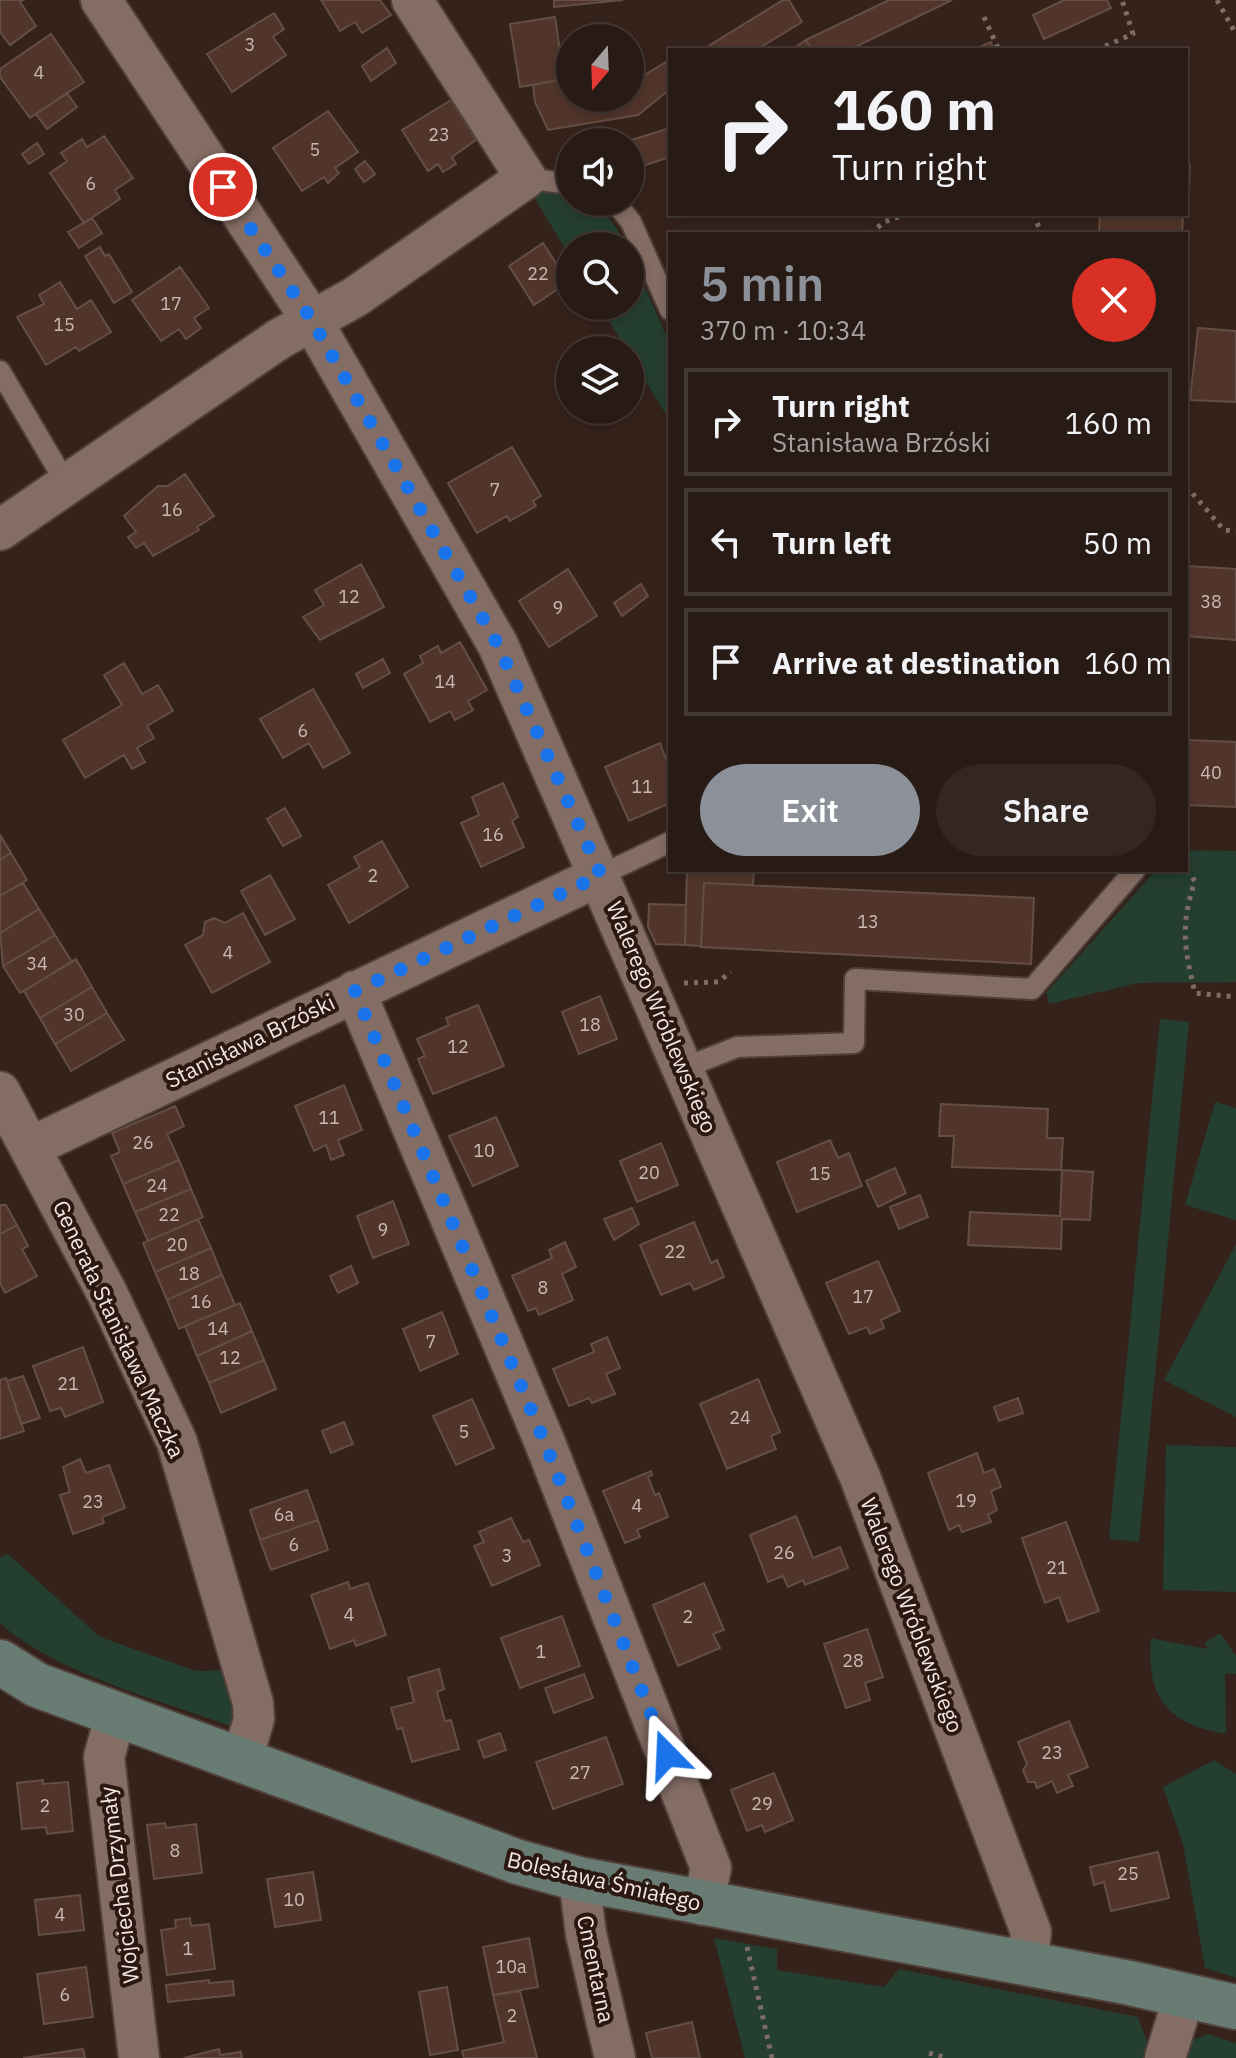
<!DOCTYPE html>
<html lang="en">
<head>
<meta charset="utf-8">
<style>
	body { margin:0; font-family:"IBM Plex Sans",sans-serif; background:#342722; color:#f1f3f6; height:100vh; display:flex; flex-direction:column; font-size:30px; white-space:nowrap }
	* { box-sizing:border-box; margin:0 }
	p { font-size:26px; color:#a5a1a0 }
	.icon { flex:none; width:44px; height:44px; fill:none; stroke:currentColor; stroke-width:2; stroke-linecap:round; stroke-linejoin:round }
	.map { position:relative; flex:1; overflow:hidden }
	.details { position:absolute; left:668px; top:232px; width:520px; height:640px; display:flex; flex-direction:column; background:#281a14; border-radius:0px; box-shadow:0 4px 12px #0003,0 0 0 2px #443834 }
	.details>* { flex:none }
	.guide { position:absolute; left:668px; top:48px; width:520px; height:168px; border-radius:0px; box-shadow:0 4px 12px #0003,0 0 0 2px #443834; background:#281a14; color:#f1f3f6; overflow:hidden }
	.needle { width:52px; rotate:199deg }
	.buttons { position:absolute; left:556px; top:24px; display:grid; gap:16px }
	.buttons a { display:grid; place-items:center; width:88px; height:88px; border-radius:50%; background:#281a14; box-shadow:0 4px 12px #0003,0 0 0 2px #443834; font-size:40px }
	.pin { position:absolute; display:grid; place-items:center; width:68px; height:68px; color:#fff; margin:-34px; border:4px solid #fff; border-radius:50%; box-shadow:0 2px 8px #0007 }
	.me { position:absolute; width:88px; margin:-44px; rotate:339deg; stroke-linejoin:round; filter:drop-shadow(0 0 6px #0008) }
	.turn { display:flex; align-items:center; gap:28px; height:168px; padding:0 32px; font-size:36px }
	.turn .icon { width:104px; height:104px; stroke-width:2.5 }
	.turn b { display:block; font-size:56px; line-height:68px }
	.round { display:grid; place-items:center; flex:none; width:84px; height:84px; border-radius:42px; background:#342722 }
	.summary { display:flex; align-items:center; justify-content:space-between; height:136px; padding:0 32px }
	h1 { font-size:48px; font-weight:600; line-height:60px; color:#8c9099 }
	.cta { display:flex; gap:16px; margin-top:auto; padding:16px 32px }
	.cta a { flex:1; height:92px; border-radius:48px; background:#8c9099; color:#fff; font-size:32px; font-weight:600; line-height:92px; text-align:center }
	.cta a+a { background:#342722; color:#f1f3f6 }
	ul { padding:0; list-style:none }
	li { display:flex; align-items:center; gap:24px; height:108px; margin:0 16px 12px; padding:0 16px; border:4px solid #443834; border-radius:0px }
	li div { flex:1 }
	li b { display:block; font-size:30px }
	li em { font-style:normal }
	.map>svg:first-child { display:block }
	.green { fill:#243e30 }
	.building { fill:#51352a; stroke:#644e46; stroke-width:2 }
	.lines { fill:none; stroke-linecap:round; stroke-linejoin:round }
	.lane-casing { stroke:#50403a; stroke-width:24 }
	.street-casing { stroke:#50403a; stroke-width:44 }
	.secondary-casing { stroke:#50403a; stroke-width:48 }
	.path { stroke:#7e6d67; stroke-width:5; stroke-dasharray:4 6; stroke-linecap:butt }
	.lane { stroke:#846d64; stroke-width:20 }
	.street { stroke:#846d64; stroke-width:40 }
	.secondary { stroke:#687c74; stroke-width:44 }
	.route { stroke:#1a73e8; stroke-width:14; stroke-dasharray:0 25.2 }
	.labels { text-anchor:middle; stroke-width:8; stroke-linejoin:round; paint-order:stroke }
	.number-label { font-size:18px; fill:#cabab3 }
	.street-label { font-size:22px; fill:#f3e6e1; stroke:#2b1811 }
</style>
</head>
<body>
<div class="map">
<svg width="1236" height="2058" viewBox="0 0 1236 2058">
	<rect width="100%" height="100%" fill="#35221b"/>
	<path class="green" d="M543,191L570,194V202C605,202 611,218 626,246H570V257L534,197Z
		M643,283L670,344V421L601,308L630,306V290Z
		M1186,850L1236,851V982L1138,983L1049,1004L1046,993L1156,870H1186Z
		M1160,1019L1189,1022L1139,1542L1109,1539Z
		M1215,1102L1236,1108V1220L1185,1205Z
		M1236,1244V1417L1164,1380Z
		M1166,1445L1236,1447V1592L1163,1590Z
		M8,1554L100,1637L196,1671L233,1670L239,1729C168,1703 54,1673 0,1623V1557Z
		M1220,1633L1236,1656V1674H1225L1226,1734C1167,1724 1146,1698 1151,1638L1207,1649L1205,1643Z
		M1214,1760L1236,1774V1978L1205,1968L1183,1844L1163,1787Z
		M714,1938L777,1949V1970L884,1987L899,1969L1138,2017L1147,2042L1168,2050L1208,2034L1236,2043V2058H745Z"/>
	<path class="building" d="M0,0H23L20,2L36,26L10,45L0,32Z
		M321,0H380L391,15L362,33L355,22L340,31Z
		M554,0H623L554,7Z
		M783,0H789L802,22L756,50H702Z
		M889,0H952L849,50H812L806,40Z
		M1064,0H1107L1111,8L1044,39L1033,15Z
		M274,13L284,29L273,37L286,55L232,92L207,54Z
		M555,17L564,79L520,87L510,24Z
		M51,34L84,82L30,118L0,77V69Z
		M806,40L812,50H791Z
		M991,42L994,50H972Z
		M387,48L396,63L371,81L362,66Z
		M666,62L670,89L638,115L548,130L535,102L533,85L564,79L570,98H630V84Z
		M67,93L77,107L47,129L36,114Z
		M451,100L476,140L452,157L456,164L443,172L438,164L428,171L402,130Z
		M328,111L358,152L335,168L339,173L328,183L324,177L302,191L273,148Z
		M670,128V157L630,170V142H625Z
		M104,136L133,178L115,190L120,199L84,223L50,173L67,161L61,153L82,139L87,147Z
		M37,143L44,154L29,164L22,154Z
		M365,161L375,174L364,182L355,169Z
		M1186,165H1190L1189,196H1186Z
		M1100,214H1183L1182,234L1099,233Z
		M92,218L102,233L79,248L68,232Z
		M543,243L568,282L534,305L509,266Z
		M100,247L105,256L109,254L132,292L114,303L85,256Z
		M180,267L209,308L194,318L201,328L186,339L179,329L161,341L132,300Z
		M60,282L77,309L91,300L111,332L79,351L76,347L46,365L17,317L44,304L39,295Z
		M1198,328L1236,331V402L1190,400Z
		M512,447L541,496L533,501L536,506L510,521L507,516L477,533L448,483Z
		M185,474L214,516L197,527L199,530L153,556L144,543L136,548L128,537L136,532L124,516L158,486H168Z
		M361,564L384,607L320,640L303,617L324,605L315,590Z
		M1186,566L1236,569V640L1186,636Z
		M568,569L597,616L549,647L519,601Z
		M641,584L648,596L622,616L614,603Z
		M460,642L487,690L468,701L473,710L455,720L450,711L430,722L404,674L423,663L420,656L438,646L441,653Z
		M383,659L390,673L363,688L356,674Z
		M124,663L142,694L158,685L173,711L147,726L154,738L137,748L145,762L132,769L124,755L85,778L63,740L122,705L104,675Z
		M313,689L350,753L323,768L309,743L283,758L260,719Z
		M1186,740L1236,742V807L1186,805Z
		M660,743L670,770V803L629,821L605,767Z
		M503,783L518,817L512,821L524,847L481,867L461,823L479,815L472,797Z
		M285,808L301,836L283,846L267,819Z
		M0,835L11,853L0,860Z
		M382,841L408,887L349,923L328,885L360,867L354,857Z
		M11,853L27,880L0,896V860Z
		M687,870H754L753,885L704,883L701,946L685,945Z
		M270,875L295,919L265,935L241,891Z
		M23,883L39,909L0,933V896Z
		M704,883L1034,898L1031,964L701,947Z
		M649,904L686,905L685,945L656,944L648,927Z
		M39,909L55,935L3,966L0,933Z
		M243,913L270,962L212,993L185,945L203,935L205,922L214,918L225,923Z
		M55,935L72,962L20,993L3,966Z
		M76,959L92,987L40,1018L24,991Z
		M92,987L107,1013L55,1044L40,1018Z
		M600,996L617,1039L579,1054L562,1012Z
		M478,1005L504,1066L433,1094L418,1059L425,1056L417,1039L449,1025L446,1018Z
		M107,1013L124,1040L71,1071L55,1044Z
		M344,1085L362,1130L338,1140L344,1155L331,1160L326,1145L314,1151L295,1106Z
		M941,1104L1048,1109L1047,1138H1063L1061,1170L952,1167L954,1136H939Z
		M175,1106L184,1126L167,1134L179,1160L123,1184L111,1156L120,1152L112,1133Z
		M496,1117L518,1166L473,1186L449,1136Z
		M830,1140L838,1158L849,1153L862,1186L797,1212L777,1162Z
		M661,1143L678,1185L637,1202L620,1161Z
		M179,1160L191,1189L135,1212L123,1184Z
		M895,1168L906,1193L878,1207L866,1181Z
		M1062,1170L1093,1172L1090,1220L1062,1219L1061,1249L968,1245L970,1212L1060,1216Z
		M191,1189L203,1217L148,1241L135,1212Z
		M920,1195L928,1217L899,1229L890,1207Z
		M393,1201L409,1244L373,1258L357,1216Z
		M0,1205H6L17,1225L0,1234Z
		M632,1208L639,1224L614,1240L604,1219Z
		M198,1219L211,1248L155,1272L143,1243Z
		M694,1222L711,1263L717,1260L724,1277L694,1290L690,1283L661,1295L640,1245Z
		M17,1225L28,1246L22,1249L37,1276L5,1293L0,1283V1234Z
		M565,1242L576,1267L562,1274L573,1300L539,1315L536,1308L528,1311L512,1276L552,1258L549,1250Z
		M211,1248L222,1275L167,1300L155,1272Z
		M878,1261L900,1311L881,1320L884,1328L870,1334L867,1327L849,1334L826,1283Z
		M351,1266L358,1283L338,1293L330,1276Z
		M222,1275L235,1305L179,1329L167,1300Z
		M240,1303L252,1331L197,1356L185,1326Z
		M442,1312L458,1354L420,1371L403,1329Z
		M252,1331L264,1360L209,1383L197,1356Z
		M607,1337L620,1368L606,1374L615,1394L592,1403L589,1398L569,1406L553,1369L594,1352L591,1344Z
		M83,1347L103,1402L65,1417L61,1408L50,1411L33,1366Z
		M264,1360L276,1389L221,1413L209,1383Z
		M23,1376L40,1418L21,1424L7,1381Z
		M6,1378L24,1431L0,1439V1380Z
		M758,1379L780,1432L771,1436L776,1449L727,1469L700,1404Z
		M1018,1398L1023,1413L999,1421L994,1407Z
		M472,1399L494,1448L456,1465L433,1416Z
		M344,1422L353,1444L331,1453L322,1431Z
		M977,1453L984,1473L994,1469L1001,1487L991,1491L997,1510L988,1515L991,1522L962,1532L959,1525L949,1530L928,1473Z
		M80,1459L86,1473L109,1465L125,1508L102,1517L104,1523L73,1534L60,1495L70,1492L63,1467Z
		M651,1471L652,1475L648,1477L655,1495L659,1493L668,1517L637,1530L640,1537L625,1543L603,1491Z
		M307,1490L318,1520L260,1540L250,1510Z
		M796,1516L813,1558L840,1547L848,1568L805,1585L803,1580L788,1587L783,1576L768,1582L750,1535Z
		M511,1518L523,1542L529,1540L540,1565L492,1586L474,1546L484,1542L479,1532Z
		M318,1520L328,1550L271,1570L260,1540Z
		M1066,1522L1099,1611L1068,1622L1059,1597L1045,1603L1022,1538Z
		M348,1582L350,1589L368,1583L386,1635L356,1646L354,1640L330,1649L311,1595Z
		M704,1583L724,1630L713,1634L720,1648L678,1666L653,1605Z
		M562,1616L580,1666L520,1688L501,1638Z
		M867,1629L883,1677L865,1683L870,1700L846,1708L824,1644Z
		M439,1669L444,1689L437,1692L445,1721L451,1720L459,1749L412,1762L402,1728L397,1729L391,1708L414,1702L408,1678Z
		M584,1674L593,1698L554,1713L545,1688Z
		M1069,1721L1088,1767L1068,1775L1073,1786L1057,1793L1052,1781L1037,1788L1035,1782H1028L1023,1770L1027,1764L1018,1742Z
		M500,1733L506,1750L484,1758L478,1741Z
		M606,1737L623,1784L553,1809L536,1762Z
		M774,1773L793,1820L765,1832L762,1825L747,1831L731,1790Z
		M43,1780V1784L68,1782L73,1831L47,1834L46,1827L22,1829L17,1783Z
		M165,1823L166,1828L196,1824L202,1873L154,1879L147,1825Z
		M1158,1852L1169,1898L1111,1911L1104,1882L1094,1885L1090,1867Z
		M313,1872L321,1920L275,1927L267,1879Z
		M80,1895L84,1930L39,1935L35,1900Z
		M190,1918L191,1926L209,1924L215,1969L167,1975L161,1930L176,1928L175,1920Z
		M529,1938L538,1987L493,1995L483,1947Z
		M86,1967L93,2017L44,2024L37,1974Z
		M209,1980V1983L233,1981L234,1995L168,2002L166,1985Z
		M447,1987L458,2050L430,2055L419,1992Z
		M520,1991L537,2058H464L462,2051L504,2042L493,1995Z
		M692,2022L700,2058H652L646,2033Z
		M83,2049L85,2058H23Z
		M219,2049L220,2055L241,2052L242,2058H184Z"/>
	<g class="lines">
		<g class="lane-casing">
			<path id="lane" d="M526,178L570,184
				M615,202L631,222L670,310
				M0,371L67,485
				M601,875L670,842
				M684,1068L737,1047L854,1043L855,979L1032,989L1135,870"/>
		</g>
		<g class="street-casing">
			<path id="street" d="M101,0L311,319L498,645L860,1477L1031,1932L1027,1965
				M0,530L279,339L355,297L526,178L412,0
				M355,991L545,1443L711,1868L703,1905
				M0,1092L107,1293L177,1442L253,1703L254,1719L242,1760
				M31,1147L601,875
				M116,1714L104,1757L139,2058
				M579,1879L586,1934L615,2058
				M1165,2058L1178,2016"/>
		</g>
		<g class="secondary-casing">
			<path id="secondary" d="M0,1662L37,1685L518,1862L579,1879L1130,1983L1236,2007"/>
		</g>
		<path class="path" d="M1217,0L1236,34
			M984,17L999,50
			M1096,50L1133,34L1122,0
			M1033,214L1042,234
			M870,234L884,222L907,214
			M1186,362L1189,363
			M1186,486L1224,530L1236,531
			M1186,870L1195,881C1180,926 1184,947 1195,993L1236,997
			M684,983L718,982L731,972
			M747,1947L772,2058
			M929,2053L947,2058"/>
		<use href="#lane" class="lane"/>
		<use href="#street" class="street"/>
		<use href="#secondary" class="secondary"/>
	</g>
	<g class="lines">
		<path class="route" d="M223,187L311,319L498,645L601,875L355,991L545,1443L667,1755"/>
	</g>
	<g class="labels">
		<g class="number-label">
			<text x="250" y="51">3</text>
			<text x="39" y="79">4</text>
			<text x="439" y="141">23</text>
			<text x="315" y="156">5</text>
			<text x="91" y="190">6</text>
			<text x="538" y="280">22</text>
			<text x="171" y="310">17</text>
			<text x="64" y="331">15</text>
			<text x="495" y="496">7</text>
			<text x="172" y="516">16</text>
			<text x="349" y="603">12</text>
			<text x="1211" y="608">38</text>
			<text x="558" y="614">9</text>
			<text x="445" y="688">14</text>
			<text x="303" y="737">6</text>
			<text x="1211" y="779">40</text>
			<text x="642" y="793">11</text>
			<text x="493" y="841">16</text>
			<text x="373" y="882">2</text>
			<text x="868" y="928">13</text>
			<text x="228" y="959">4</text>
			<text x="37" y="970">34</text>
			<text x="74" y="1021">30</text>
			<text x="590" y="1031">18</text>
			<text x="458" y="1053">12</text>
			<text x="329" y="1124">11</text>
			<text x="143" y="1149">26</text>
			<text x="484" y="1157">10</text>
			<text x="649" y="1179">20</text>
			<text x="820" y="1180">15</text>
			<text x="157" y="1192">24</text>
			<text x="169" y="1221">22</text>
			<text x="383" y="1236">9</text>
			<text x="177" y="1251">20</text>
			<text x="675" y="1258">22</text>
			<text x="189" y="1280">18</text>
			<text x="543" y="1294">8</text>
			<text x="863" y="1303">17</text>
			<text x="201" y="1308">16</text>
			<text x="218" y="1335">14</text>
			<text x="431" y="1348">7</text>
			<text x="230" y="1364">12</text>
			<text x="68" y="1390">21</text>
			<text x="740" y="1424">24</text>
			<text x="464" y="1438">5</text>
			<text x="966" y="1507">19</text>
			<text x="93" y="1508">23</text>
			<text x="637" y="1512">4</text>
			<text x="284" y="1521">6a</text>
			<text x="294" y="1551">6</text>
			<text x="784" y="1559">26</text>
			<text x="507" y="1562">3</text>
			<text x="1057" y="1574">21</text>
			<text x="349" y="1621">4</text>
			<text x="688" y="1623">2</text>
			<text x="541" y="1658">1</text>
			<text x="853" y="1667">28</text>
			<text x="1052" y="1759">23</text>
			<text x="580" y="1779">27</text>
			<text x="762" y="1810">29</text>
			<text x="45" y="1812">2</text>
			<text x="175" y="1857">8</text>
			<text x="1128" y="1880">25</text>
			<text x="294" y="1906">10</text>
			<text x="60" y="1921">4</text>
			<text x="188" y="1955">1</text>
			<text x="511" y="1973">10a</text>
			<text x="65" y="2001">6</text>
			<text x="512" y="2022">2</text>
		</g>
		<g class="street-label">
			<text transform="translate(662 1017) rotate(67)" y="8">Walerego Wróblewskiego</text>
			<text transform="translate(250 1041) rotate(-26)" y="8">Stanisława Brzóski</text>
			<text transform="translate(119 1329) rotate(65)" y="8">Generała Stanisława Maczka</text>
			<text transform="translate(912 1615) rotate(69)" y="8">Walerego Wróblewskiego</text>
			<text transform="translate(604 1881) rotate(13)" y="8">Bolesława Śmiałego</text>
			<text transform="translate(119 1885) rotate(-97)" y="8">Wojciecha Drzymały</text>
			<text transform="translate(596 1969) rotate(78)" y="8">Cmentarna</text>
		</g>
	</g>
</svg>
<div class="buttons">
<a><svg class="needle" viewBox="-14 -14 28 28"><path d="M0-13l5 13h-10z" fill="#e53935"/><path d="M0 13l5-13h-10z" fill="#a5a1a0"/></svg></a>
<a><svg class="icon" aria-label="sound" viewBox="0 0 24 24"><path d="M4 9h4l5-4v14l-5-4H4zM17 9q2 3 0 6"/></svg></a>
<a><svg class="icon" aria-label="search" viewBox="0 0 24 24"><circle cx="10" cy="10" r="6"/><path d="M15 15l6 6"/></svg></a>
<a><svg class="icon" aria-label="layers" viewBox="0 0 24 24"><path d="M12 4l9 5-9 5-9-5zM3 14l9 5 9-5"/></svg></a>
</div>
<div class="pin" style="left:223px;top:187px;background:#d93025"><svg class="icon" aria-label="arrive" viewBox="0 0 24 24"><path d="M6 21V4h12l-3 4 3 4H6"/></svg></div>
<svg class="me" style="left:667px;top:1755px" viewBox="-20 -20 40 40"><path d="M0-17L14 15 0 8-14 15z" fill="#1a73e8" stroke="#fff" stroke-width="4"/></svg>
<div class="guide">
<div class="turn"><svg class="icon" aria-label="right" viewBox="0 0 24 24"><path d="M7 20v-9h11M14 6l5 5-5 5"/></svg><div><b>160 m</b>Turn right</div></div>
</div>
<section class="details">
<div class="summary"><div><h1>5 min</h1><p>370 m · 10:34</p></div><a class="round" style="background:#d93025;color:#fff"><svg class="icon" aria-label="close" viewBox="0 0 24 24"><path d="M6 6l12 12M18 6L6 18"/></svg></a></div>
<ul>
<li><svg class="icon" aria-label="right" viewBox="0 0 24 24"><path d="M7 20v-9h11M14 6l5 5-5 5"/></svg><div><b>Turn right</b><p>Stanisława Brzóski</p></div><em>160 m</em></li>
<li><svg class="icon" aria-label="left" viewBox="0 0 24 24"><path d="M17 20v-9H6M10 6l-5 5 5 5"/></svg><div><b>Turn left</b></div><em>50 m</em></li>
<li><svg class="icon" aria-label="arrive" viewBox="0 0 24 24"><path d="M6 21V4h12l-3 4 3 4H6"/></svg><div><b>Arrive at destination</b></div><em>160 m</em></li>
</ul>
<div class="cta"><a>Exit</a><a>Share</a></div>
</section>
</div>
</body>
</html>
